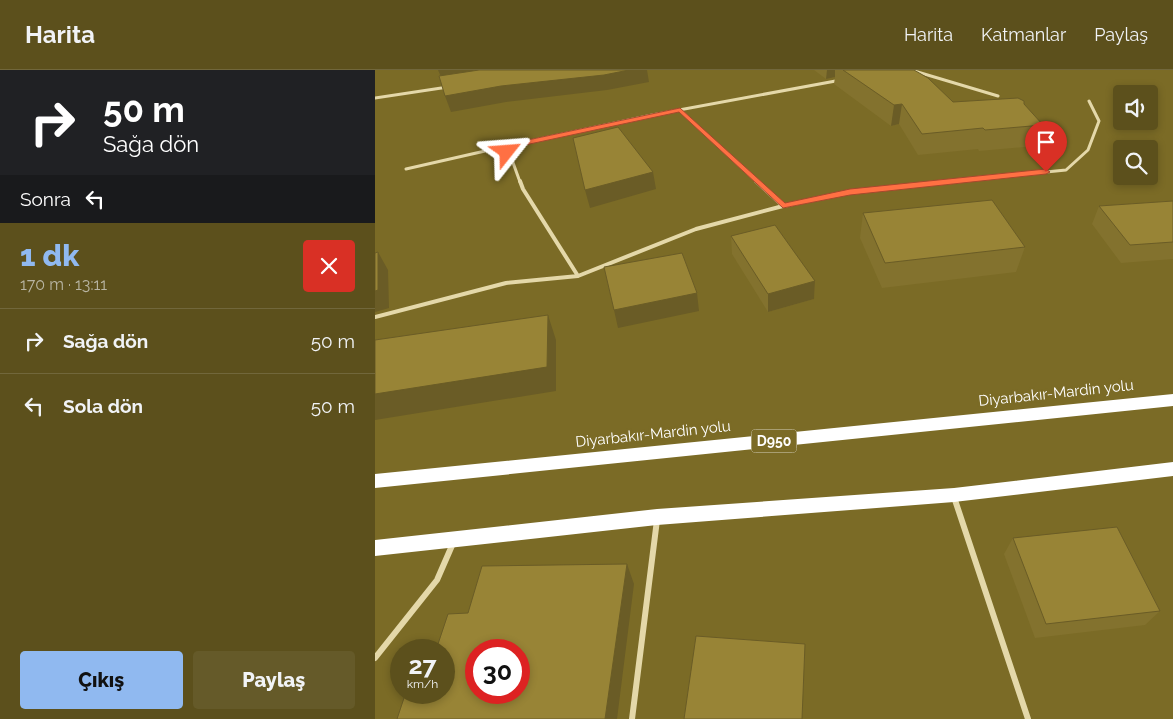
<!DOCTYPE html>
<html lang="tr">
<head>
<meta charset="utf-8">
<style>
	body { margin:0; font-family:Raleway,sans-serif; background:#655a29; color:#f1f3f6; height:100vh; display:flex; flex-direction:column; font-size:19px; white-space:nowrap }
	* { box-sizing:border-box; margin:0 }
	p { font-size:16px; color:#b8b5a3 }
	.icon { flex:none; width:28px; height:28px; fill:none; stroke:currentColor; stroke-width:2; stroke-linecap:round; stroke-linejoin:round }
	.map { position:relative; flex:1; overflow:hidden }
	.details { display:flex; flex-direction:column; background:#5c501c; width:375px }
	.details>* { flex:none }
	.hud { background:#202124; color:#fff; overflow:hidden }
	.buttons { position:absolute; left:738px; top:15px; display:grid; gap:10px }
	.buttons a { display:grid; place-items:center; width:45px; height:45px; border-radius:5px; background:#5c501c; box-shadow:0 2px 8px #0003; font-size:25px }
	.speed { position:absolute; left:15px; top:569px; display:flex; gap:10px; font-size:25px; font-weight:700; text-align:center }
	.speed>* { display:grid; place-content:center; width:65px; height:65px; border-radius:50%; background:#5c501c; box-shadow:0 2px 8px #0003; line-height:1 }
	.speed small { font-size:12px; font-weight:400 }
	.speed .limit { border:8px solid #d22; background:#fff; color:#111 }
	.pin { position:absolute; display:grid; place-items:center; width:42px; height:42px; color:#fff; margin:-51px -21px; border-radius:50% 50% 50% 0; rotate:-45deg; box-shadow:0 0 5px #0007 }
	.pin .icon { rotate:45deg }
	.me { position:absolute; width:55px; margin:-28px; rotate:62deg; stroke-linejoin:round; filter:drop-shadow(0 0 4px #0008) }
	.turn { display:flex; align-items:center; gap:18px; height:105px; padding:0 20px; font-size:22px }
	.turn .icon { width:65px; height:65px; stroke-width:2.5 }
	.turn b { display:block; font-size:35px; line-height:42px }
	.then { display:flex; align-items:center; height:48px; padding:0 20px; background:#0003; gap:10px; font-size:19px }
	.round { display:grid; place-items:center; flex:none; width:52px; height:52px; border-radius:5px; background:#655a29 }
	.head { display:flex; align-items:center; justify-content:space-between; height:85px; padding:0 20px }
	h1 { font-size:30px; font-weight:800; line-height:38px; color:#90b9f0 }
	.primary-button { display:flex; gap:10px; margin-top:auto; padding:10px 20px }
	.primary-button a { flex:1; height:58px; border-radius:5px; background:#90b9f0; color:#111; font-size:20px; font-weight:800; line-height:58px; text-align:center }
	.primary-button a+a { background:#655a29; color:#f1f3f6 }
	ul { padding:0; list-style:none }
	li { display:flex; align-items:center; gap:15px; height:65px; padding:0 20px; border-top:1px solid #71673b }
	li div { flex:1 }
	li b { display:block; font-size:19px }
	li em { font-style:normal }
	header { display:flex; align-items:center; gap:30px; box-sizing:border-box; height:70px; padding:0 25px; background:#5c501c; border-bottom:1px solid #71673b }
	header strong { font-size:24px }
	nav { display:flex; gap:28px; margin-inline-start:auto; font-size:18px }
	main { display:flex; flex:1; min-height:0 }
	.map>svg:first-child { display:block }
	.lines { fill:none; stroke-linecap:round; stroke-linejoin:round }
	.street-far3 { stroke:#e4d8a9; stroke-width:3 }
	.street-far2 { stroke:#e4d8a9; stroke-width:4 }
	.street-far1 { stroke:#e4d8a9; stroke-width:5 }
	.street { stroke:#e4d8a9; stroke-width:6 }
	.highway { fill:#fff; fill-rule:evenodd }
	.wall { fill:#83722e }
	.shaded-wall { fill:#6a5c26 }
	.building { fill:#988436; stroke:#6a5c26; fill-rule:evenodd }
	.route { fill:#ff7043; stroke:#a6492c }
	.labels { text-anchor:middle; stroke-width:5; stroke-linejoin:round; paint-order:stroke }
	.shield { fill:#7b6b26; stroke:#d7d3be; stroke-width:1 }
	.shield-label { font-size:14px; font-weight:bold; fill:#fff }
	.street-label { font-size:15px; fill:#fff; stroke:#7b6b26 }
</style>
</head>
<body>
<header>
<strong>Harita</strong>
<nav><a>Harita</a><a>Katmanlar</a><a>Paylaş</a></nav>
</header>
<main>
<section class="details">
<div class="hud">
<div class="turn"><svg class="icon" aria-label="right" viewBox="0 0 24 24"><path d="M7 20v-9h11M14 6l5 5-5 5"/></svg><div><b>50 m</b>Sağa dön</div></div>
<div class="then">Sonra<svg class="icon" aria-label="left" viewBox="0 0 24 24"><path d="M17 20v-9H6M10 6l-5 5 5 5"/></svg></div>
</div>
<div class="head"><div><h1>1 dk</h1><p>170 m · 13:11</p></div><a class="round" style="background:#d93025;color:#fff"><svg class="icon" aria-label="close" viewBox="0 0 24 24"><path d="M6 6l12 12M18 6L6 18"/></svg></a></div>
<ul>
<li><svg class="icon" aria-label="right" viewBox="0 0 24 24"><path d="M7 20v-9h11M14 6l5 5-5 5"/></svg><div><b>Sağa dön</b></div><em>50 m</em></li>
<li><svg class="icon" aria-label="left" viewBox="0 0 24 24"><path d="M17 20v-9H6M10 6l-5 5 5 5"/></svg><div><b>Sola dön</b></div><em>50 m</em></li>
</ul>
<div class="primary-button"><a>Çıkış</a><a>Paylaş</a></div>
</section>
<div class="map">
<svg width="798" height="649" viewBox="0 0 798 649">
	<rect width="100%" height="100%" fill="#7b6b26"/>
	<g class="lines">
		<path class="street-far3" d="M536,0L623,26
			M0,28L73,17
			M305,40L382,112
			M31,99L132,76
			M145,112L132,76L277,45L466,10
			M572,112L691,100L713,80L724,51L714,31"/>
		<path class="street-far2" d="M145,111L148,119L203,206
			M381,111L408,136
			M0,247L131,213L203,206L321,159L408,136L475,122L584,111"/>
		<path class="street-far1" d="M579,426L580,428"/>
		<path class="street" d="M579,427L653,649
			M0,588L62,510L79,471
			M257,649L282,450"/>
		<path class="highway" d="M798,324V336L0,418V404Z
			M798,392V406L579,432L282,455L0,486V470L282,439L579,418Z"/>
	</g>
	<path class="wall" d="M439,0H539L578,32L649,34L668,55L661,76L604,81L603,79L543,85L524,54L516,56L459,14L460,7L451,9Z
		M798,131V189L746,193L717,154L724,136Z
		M488,143L650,177L641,202L507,218L485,168Z
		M356,166L440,211L439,229L393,242L357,184Z
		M638,468L785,541L770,555L660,568L629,484Z"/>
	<path class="shaded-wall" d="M63,0H166L69,14Z
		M254,0H272L274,12L232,20L131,32L76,42L70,26L126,16Z
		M452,0H460V7L451,9Z
		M527,34L524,54L516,56L519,35Z
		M278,102L281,119L215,138L210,120Z
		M3,182L13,200L14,238L0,242V221Z
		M440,211L439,229L393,242V224Z
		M322,223L324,241L243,258L239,240Z
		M173,245L181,270V321L0,350V324Z
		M252,494L259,514L242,649H230Z"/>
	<path class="building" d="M104,0H254L229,5L126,16L70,26L64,6Z
		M468,0H539L553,8L578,32L643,28L649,31V34L668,55L610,60L608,58L547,64L527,34L519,35Z
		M243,57L278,102L210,120L198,68Z
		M617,130L650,177L510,193L488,143Z
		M798,131V172L755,175L724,136Z
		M400,155L440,211L393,224L356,166Z
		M3,182V220L0,221V183Z
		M307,183L322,223L239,240L229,197Z
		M173,245L172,297L0,324V270Z
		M742,457L785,541L671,554L638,468Z
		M252,494L230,649H22L31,622H69V580H61L73,544L93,543L107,496ZM101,580H144V622H101Z
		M321,566L430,574L427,649H309Z"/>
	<path class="route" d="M305,38L410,133L475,119L671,99L675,102L671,104L475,125L408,138L304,42L136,78V82L132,84L129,82V75Z"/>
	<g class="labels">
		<rect class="shield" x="376.5" y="359.5" width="45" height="23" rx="4"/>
		<g class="shield-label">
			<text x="399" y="376">D950</text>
		</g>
		<g class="street-label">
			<text transform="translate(681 323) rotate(-6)" y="5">Diyarbakır-Mardin yolu</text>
			<text transform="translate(278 364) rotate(-6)" y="5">Diyarbakır-Mardin yolu</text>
		</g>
	</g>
</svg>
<div class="buttons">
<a><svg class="icon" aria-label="sound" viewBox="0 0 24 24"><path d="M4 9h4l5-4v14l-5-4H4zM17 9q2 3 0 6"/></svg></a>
<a><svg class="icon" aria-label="search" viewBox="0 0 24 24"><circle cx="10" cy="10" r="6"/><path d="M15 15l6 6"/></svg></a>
</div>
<div class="speed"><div>27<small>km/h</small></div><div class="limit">30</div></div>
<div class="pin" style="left:671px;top:102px;background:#d93025"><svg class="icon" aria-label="arrive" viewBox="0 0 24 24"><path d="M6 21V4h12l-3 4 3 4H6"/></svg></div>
<svg class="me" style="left:132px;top:82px" viewBox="-20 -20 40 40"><path d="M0-17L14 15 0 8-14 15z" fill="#ff7043" stroke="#fff" stroke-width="4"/></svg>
</div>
</main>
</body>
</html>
